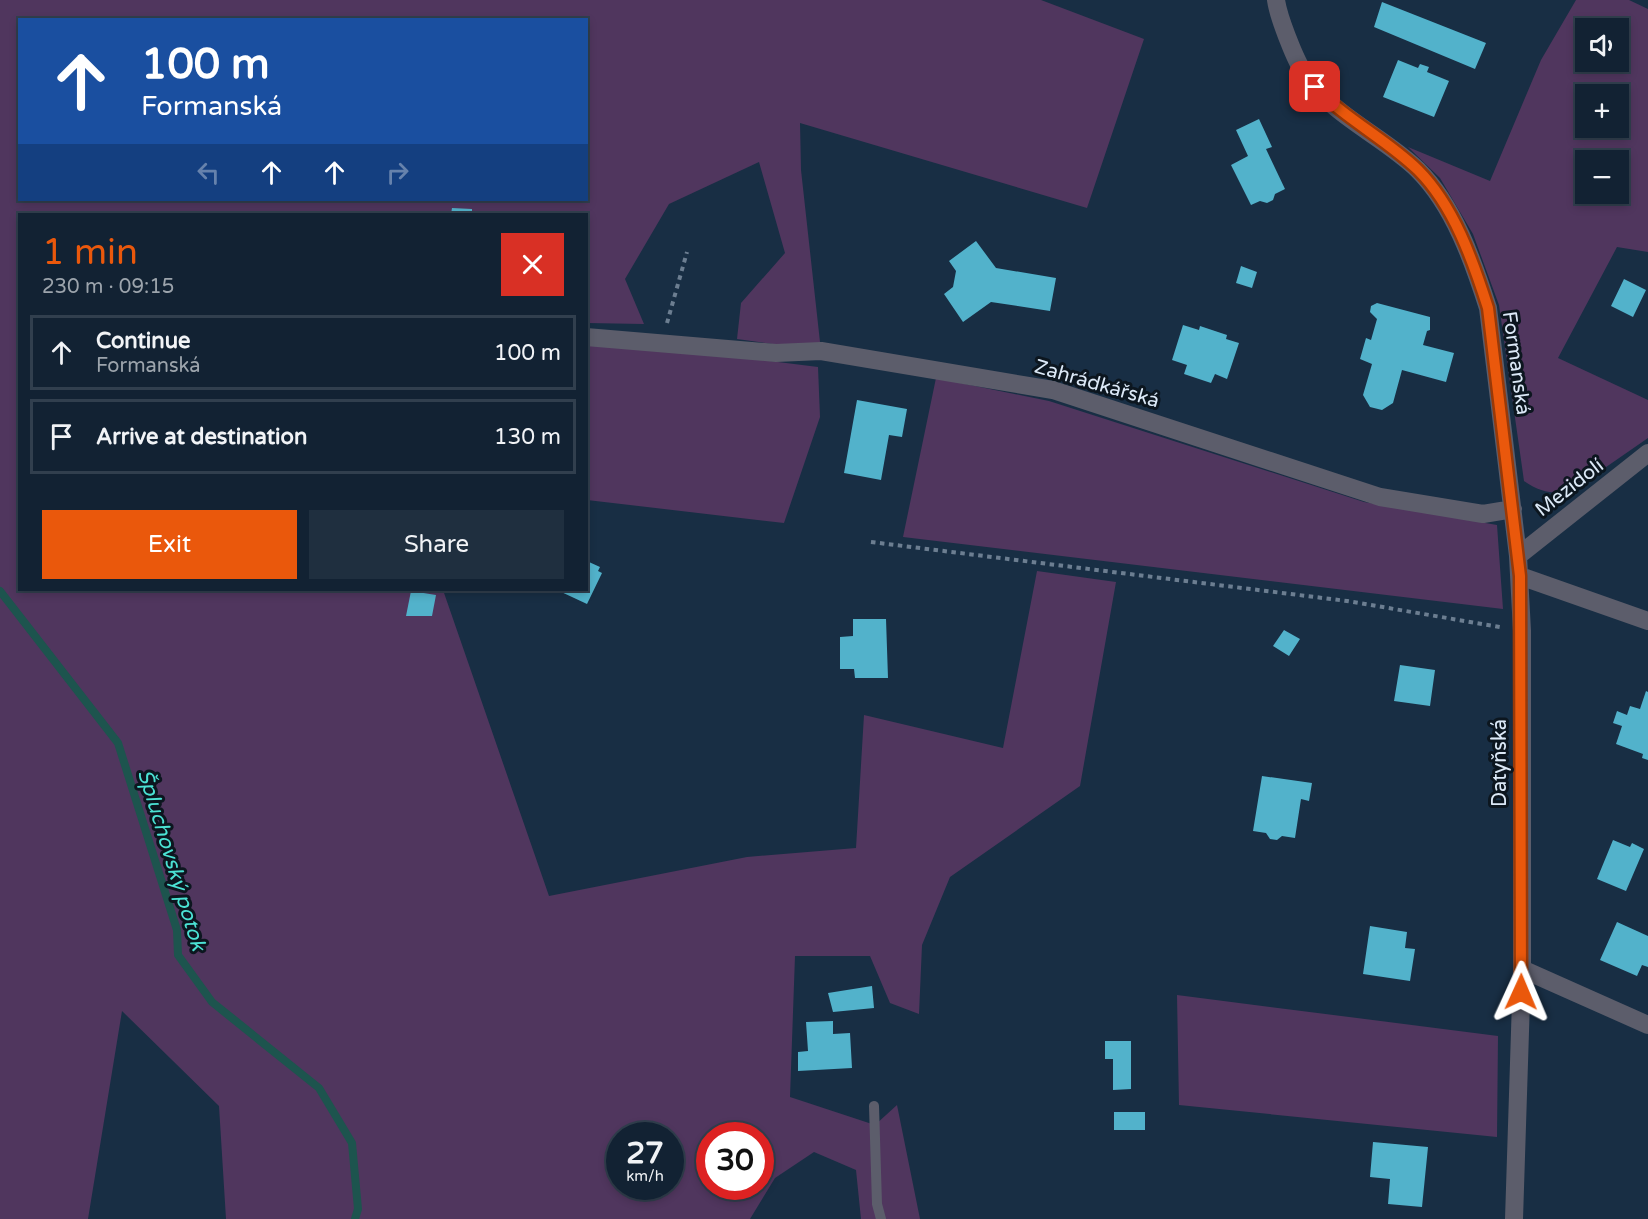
<!DOCTYPE html>
<html lang="en">
<head>
<meta charset="utf-8">
<style>
	body { margin:0; font-family:"Varela Round",sans-serif; background:#1f2f3f; color:#f1f3f6; height:100vh; display:flex; flex-direction:column; font-size:22px; white-space:nowrap }
	* { box-sizing:border-box; margin:0 }
	p { font-size:20px; color:#9ca4ac }
	.icon { flex:none; width:33px; height:33px; fill:none; stroke:currentColor; stroke-width:2; stroke-linecap:round; stroke-linejoin:round }
	.map { position:relative; flex:1; overflow:hidden }
	.panel { position:absolute; left:18px; top:213px; width:570px; height:378px; display:flex; flex-direction:column; background:#122233; border-radius:0px; box-shadow:0 3px 9px #0003,0 0 0 2px #313f4e }
	.panel>* { flex:none }
	.banner { position:absolute; left:18px; top:18px; width:570px; height:183px; border-radius:0px; box-shadow:0 3px 9px #0003,0 0 0 2px #313f4e; background:#1a4fa0; color:#fff; overflow:hidden }
	.controls { position:absolute; left:1575px; top:18px; display:grid; gap:12px }
	.controls a { display:grid; place-items:center; width:54px; height:54px; border-radius:0px; background:#122233; box-shadow:0 3px 9px #0003,0 0 0 2px #313f4e; font-size:30px }
	.speed { position:absolute; left:606px; top:1122px; display:flex; gap:12px; font-size:30px; font-weight:700; text-align:center }
	.speed>* { display:grid; place-content:center; width:78px; height:78px; border-radius:50%; background:#122233; box-shadow:0 3px 9px #0003,0 0 0 2px #313f4e; line-height:1 }
	.speed small { font-size:15px; font-weight:400 }
	.speed .limit { border:9px solid #d22; background:#fff; color:#111 }
	.pin { position:absolute; display:grid; place-items:center; width:51px; height:51px; color:#fff; margin:-26px; border-radius:12px; box-shadow:0 3px 9px #0006 }
	.me { position:absolute; width:66px; margin:-33px; rotate:1deg; stroke-linejoin:round; filter:drop-shadow(0 0 4px #0008) }
	.turn { display:flex; align-items:center; gap:21px; height:126px; padding:0 24px; font-size:27px }
	.turn .icon { width:78px; height:78px; stroke-width:2.5 }
	.turn b { display:block; font-size:42px; line-height:51px }
	.lanes { display:flex; align-items:center; height:57px; padding:0 24px; background:#0003; justify-content:center; gap:30px; direction:ltr }
	.lanes .off { opacity:.35 }
	.round { display:grid; place-items:center; flex:none; width:63px; height:63px; border-radius:0px; background:#1f2f3f }
	.overview { display:flex; align-items:center; justify-content:space-between; height:102px; padding:0 24px }
	h1 { font-size:36px; font-weight:600; line-height:45px; color:#ea580c }
	.primary-button { display:flex; gap:12px; margin-top:auto; padding:12px 24px }
	.primary-button a { flex:1; height:69px; border-radius:0px; background:#ea580c; color:#fff; font-size:24px; font-weight:600; line-height:69px; text-align:center }
	.primary-button a+a { background:#1f2f3f; color:#f1f3f6 }
	ul { padding:0; list-style:none }
	li { display:flex; align-items:center; gap:18px; height:75px; margin:0 12px 9px; padding:0 12px; border:3px solid #313f4e; border-radius:0px }
	li div { flex:1 }
	li b { display:block; font-size:22px }
	li em { font-style:normal }
	.map>svg:first-child { display:block }
	.green { fill:#50365e; fill-rule:evenodd }
	.lines { fill:none; stroke-linecap:round; stroke-linejoin:round }
	.stream { stroke:#1d544e; stroke-width:8 }
	.building { fill:#52b2cb }
	.path { stroke:#6c7e91; stroke-width:4; stroke-dasharray:4.5 4.5; stroke-linecap:butt }
	.lane { stroke:#5c5d6b; stroke-width:10 }
	.street { stroke:#5c5d6b; stroke-width:18 }
	.route-casing { stroke:#983908; stroke-width:15 }
	.route { stroke:#ea580c; stroke-width:10 }
	.labels { text-anchor:middle; stroke-width:6; stroke-linejoin:round; paint-order:stroke }
	.street-label { font-size:20px; fill:#dce9f7; stroke:#0c161f }
	.water-label { font-size:21px; font-style:italic; fill:#4be2d4; stroke:#0c161f }
</style>
</head>
<body>
<div class="map">
<svg width="1648" height="1219" viewBox="0 0 1648 1219">
	<rect width="100%" height="100%" fill="#182e44"/>
	<path class="green" d="M0,0H1041L1144,39L1087,208L800,123L801,170L821,351L737,339L741,303L785,253L759,162L669,204L625,279L644,324L587,323L586,214H20V590H443L549,896L747,857L856,848L864,715L1003,748L1037,571L1116,582L1080,786L950,877L922,945L919,1014L890,1003L870,956H795L790,1097L875,1125L897,1105L920,1219H861L856,1170L814,1152L775,1178L750,1219H226L219,1106L122,1011L88,1219H0ZM20,20H586V200H20ZM620,1136H670V1186H620ZM710,1136H760V1186H710Z
		M1576,0H1629L1648,9V252L1617,247L1558,358L1648,400V438L1570,492C1551,494 1540,492 1524,481L1499,305L1473,234L1440,178L1408,147L1490,181L1541,60ZM1586,28H1618V62H1586ZM1586,94H1618V128H1586ZM1586,160H1618V194H1586Z
		M587,338L818,367L820,417L784,523L587,500Z
		M936,378L1049,401L1364,502L1497,525L1503,609L903,537Z
		M1177,995L1498,1036L1497,1137L1179,1105Z"/>
	<g class="lines">
		<path class="stream" d="M0,591L118,743L177,930L178,955L212,1002L319,1088L352,1143L358,1209L355,1219"/>
	</g>
	<path class="building" d="M1382,2L1486,43L1475,69L1374,27Z
		M1398,60L1418,68L1420,64L1429,67L1427,72L1449,81L1434,117L1383,97Z
		M1259,119L1272,147L1266,149L1285,189L1275,194L1273,200L1267,203L1260,201L1251,205L1231,165L1248,156L1236,130Z
		M452,208L472,209V214H451Z
		M976,241L996,268L1056,278L1050,311L991,302L963,322L944,294L953,287L956,271L949,261Z
		M1241,266L1257,272L1252,288L1236,283Z
		M1624,279L1646,290L1633,317L1611,306Z
		M1377,303L1430,317V330L1427,331L1423,345L1454,353L1446,382L1402,370L1393,403L1382,410L1370,407L1363,395L1372,364L1360,359L1366,338L1371,340L1377,319L1370,312L1371,306Z
		M1183,325L1199,330L1200,326L1227,335L1226,339L1239,343L1227,379L1215,374L1211,383L1184,374L1187,365L1172,360Z
		M857,400L907,409L902,437L889,435L881,480L844,473Z
		M589,562L600,567L598,571L602,573L587,604L557,590H586V566Z
		M411,591L436,595L432,616H406Z
		M853,619H886L888,678H855L854,669H840V637L853,636Z
		M1284,630L1300,639L1289,656L1273,646Z
		M1400,665L1435,670L1430,706L1394,701Z
		M1646,691L1648,692V760L1642,758L1643,754L1616,744L1622,726L1613,723L1617,711L1627,715L1630,706L1640,709Z
		M1262,776L1312,783L1309,801L1301,799L1295,838L1282,836L1277,840L1270,839L1266,833L1253,831Z
		M1613,840L1630,847L1632,843L1644,849L1626,891L1597,879Z
		M1617,922L1648,936V967L1642,965L1637,976L1600,960Z
		M1370,926L1407,932L1405,948L1415,949L1410,981L1363,974Z
		M872,986L874,1008L833,1012L828,993Z
		M833,1021V1034L850,1033L852,1068L798,1071V1052L808,1051L806,1022Z
		M1105,1041H1131V1089L1113,1090V1059H1105Z
		M1114,1112H1145V1130H1114Z
		M1373,1142L1428,1147L1422,1207L1388,1204L1390,1179L1370,1177Z"/>
	<g class="lines">
		<path class="path" d="M667,323L687,252
			M871,542L1347,601L1500,627"/>
		<path class="lane" d="M874,1106L877,1204L881,1219"/>
		<path class="street" d="M1276,0C1278,14 1283,26 1288,39C1293,52 1298,65 1306,76C1333,116 1384,137 1418,170C1454,206 1473,261 1488,308L1518,556L1522,631V969L1514,1219
			M586,337L776,353L821,351L1053,390L1380,497L1483,514L1513,509
			M1518,556L1648,453
			M1520,576L1648,621
			M1522,969L1648,1025"/>
	</g>
	<g class="lines">
		<g class="route-casing">
			<path id="route" d="M1315,87C1345,119 1386,139 1418,170C1454,206 1473,261 1488,308L1520,576L1521,992"/>
		</g>
		<use href="#route" class="route"/>
	</g>
	<g class="labels">
		<g class="street-label">
			<text transform="translate(1517 363) rotate(82)" y="7">Formanská</text>
			<text transform="translate(1097 383) rotate(16)" y="7">Zahrádkářská</text>
			<text transform="translate(1569 487) rotate(-38)" y="7">Mezidolí</text>
			<text transform="translate(1499 763) rotate(-90)" y="7">Datyňská</text>
		</g>
		<g class="water-label">
			<text transform="translate(172 860) rotate(73)" y="7">Špluchovský potok</text>
		</g>
	</g>
</svg>
<div class="controls">
<a><svg class="icon" aria-label="sound" viewBox="0 0 24 24"><path d="M4 9h4l5-4v14l-5-4H4zM17 9q2 3 0 6"/></svg></a>
<a>+</a>
<a>−</a>
</div>
<div class="speed"><div>27<small>km/h</small></div><div class="limit">30</div></div>
<div class="pin" style="left:1315px;top:87px;background:#d93025"><svg class="icon" aria-label="arrive" viewBox="0 0 24 24"><path d="M6 21V4h12l-3 4 3 4H6"/></svg></div>
<svg class="me" style="left:1521px;top:992px" viewBox="-20 -20 40 40"><path d="M0-17L14 15 0 8-14 15z" fill="#ea580c" stroke="#fff" stroke-width="4"/></svg>
<div class="banner">
<div class="turn"><svg class="icon" aria-label="ahead" viewBox="0 0 24 24"><path d="M12 20V5M6 11l6-6 6 6"/></svg><div><b>100 m</b>Formanská</div></div>
<div class="lanes"><svg class="icon off" aria-label="left" viewBox="0 0 24 24"><path d="M17 20v-9H6M10 6l-5 5 5 5"/></svg><svg class="icon" aria-label="ahead" viewBox="0 0 24 24"><path d="M12 20V5M6 11l6-6 6 6"/></svg><svg class="icon" aria-label="ahead" viewBox="0 0 24 24"><path d="M12 20V5M6 11l6-6 6 6"/></svg><svg class="icon off" aria-label="right" viewBox="0 0 24 24"><path d="M7 20v-9h11M14 6l5 5-5 5"/></svg></div>
</div>
<section class="panel">
<div class="overview"><div><h1>1 min</h1><p>230 m · 09:15</p></div><a class="round" style="background:#d93025;color:#fff"><svg class="icon" aria-label="close" viewBox="0 0 24 24"><path d="M6 6l12 12M18 6L6 18"/></svg></a></div>
<ul>
<li><svg class="icon" aria-label="ahead" viewBox="0 0 24 24"><path d="M12 20V5M6 11l6-6 6 6"/></svg><div><b>Continue</b><p>Formanská</p></div><em>100 m</em></li>
<li><svg class="icon" aria-label="arrive" viewBox="0 0 24 24"><path d="M6 21V4h12l-3 4 3 4H6"/></svg><div><b>Arrive at destination</b></div><em>130 m</em></li>
</ul>
<div class="primary-button"><a>Exit</a><a>Share</a></div>
</section>
</div>
</body>
</html>
